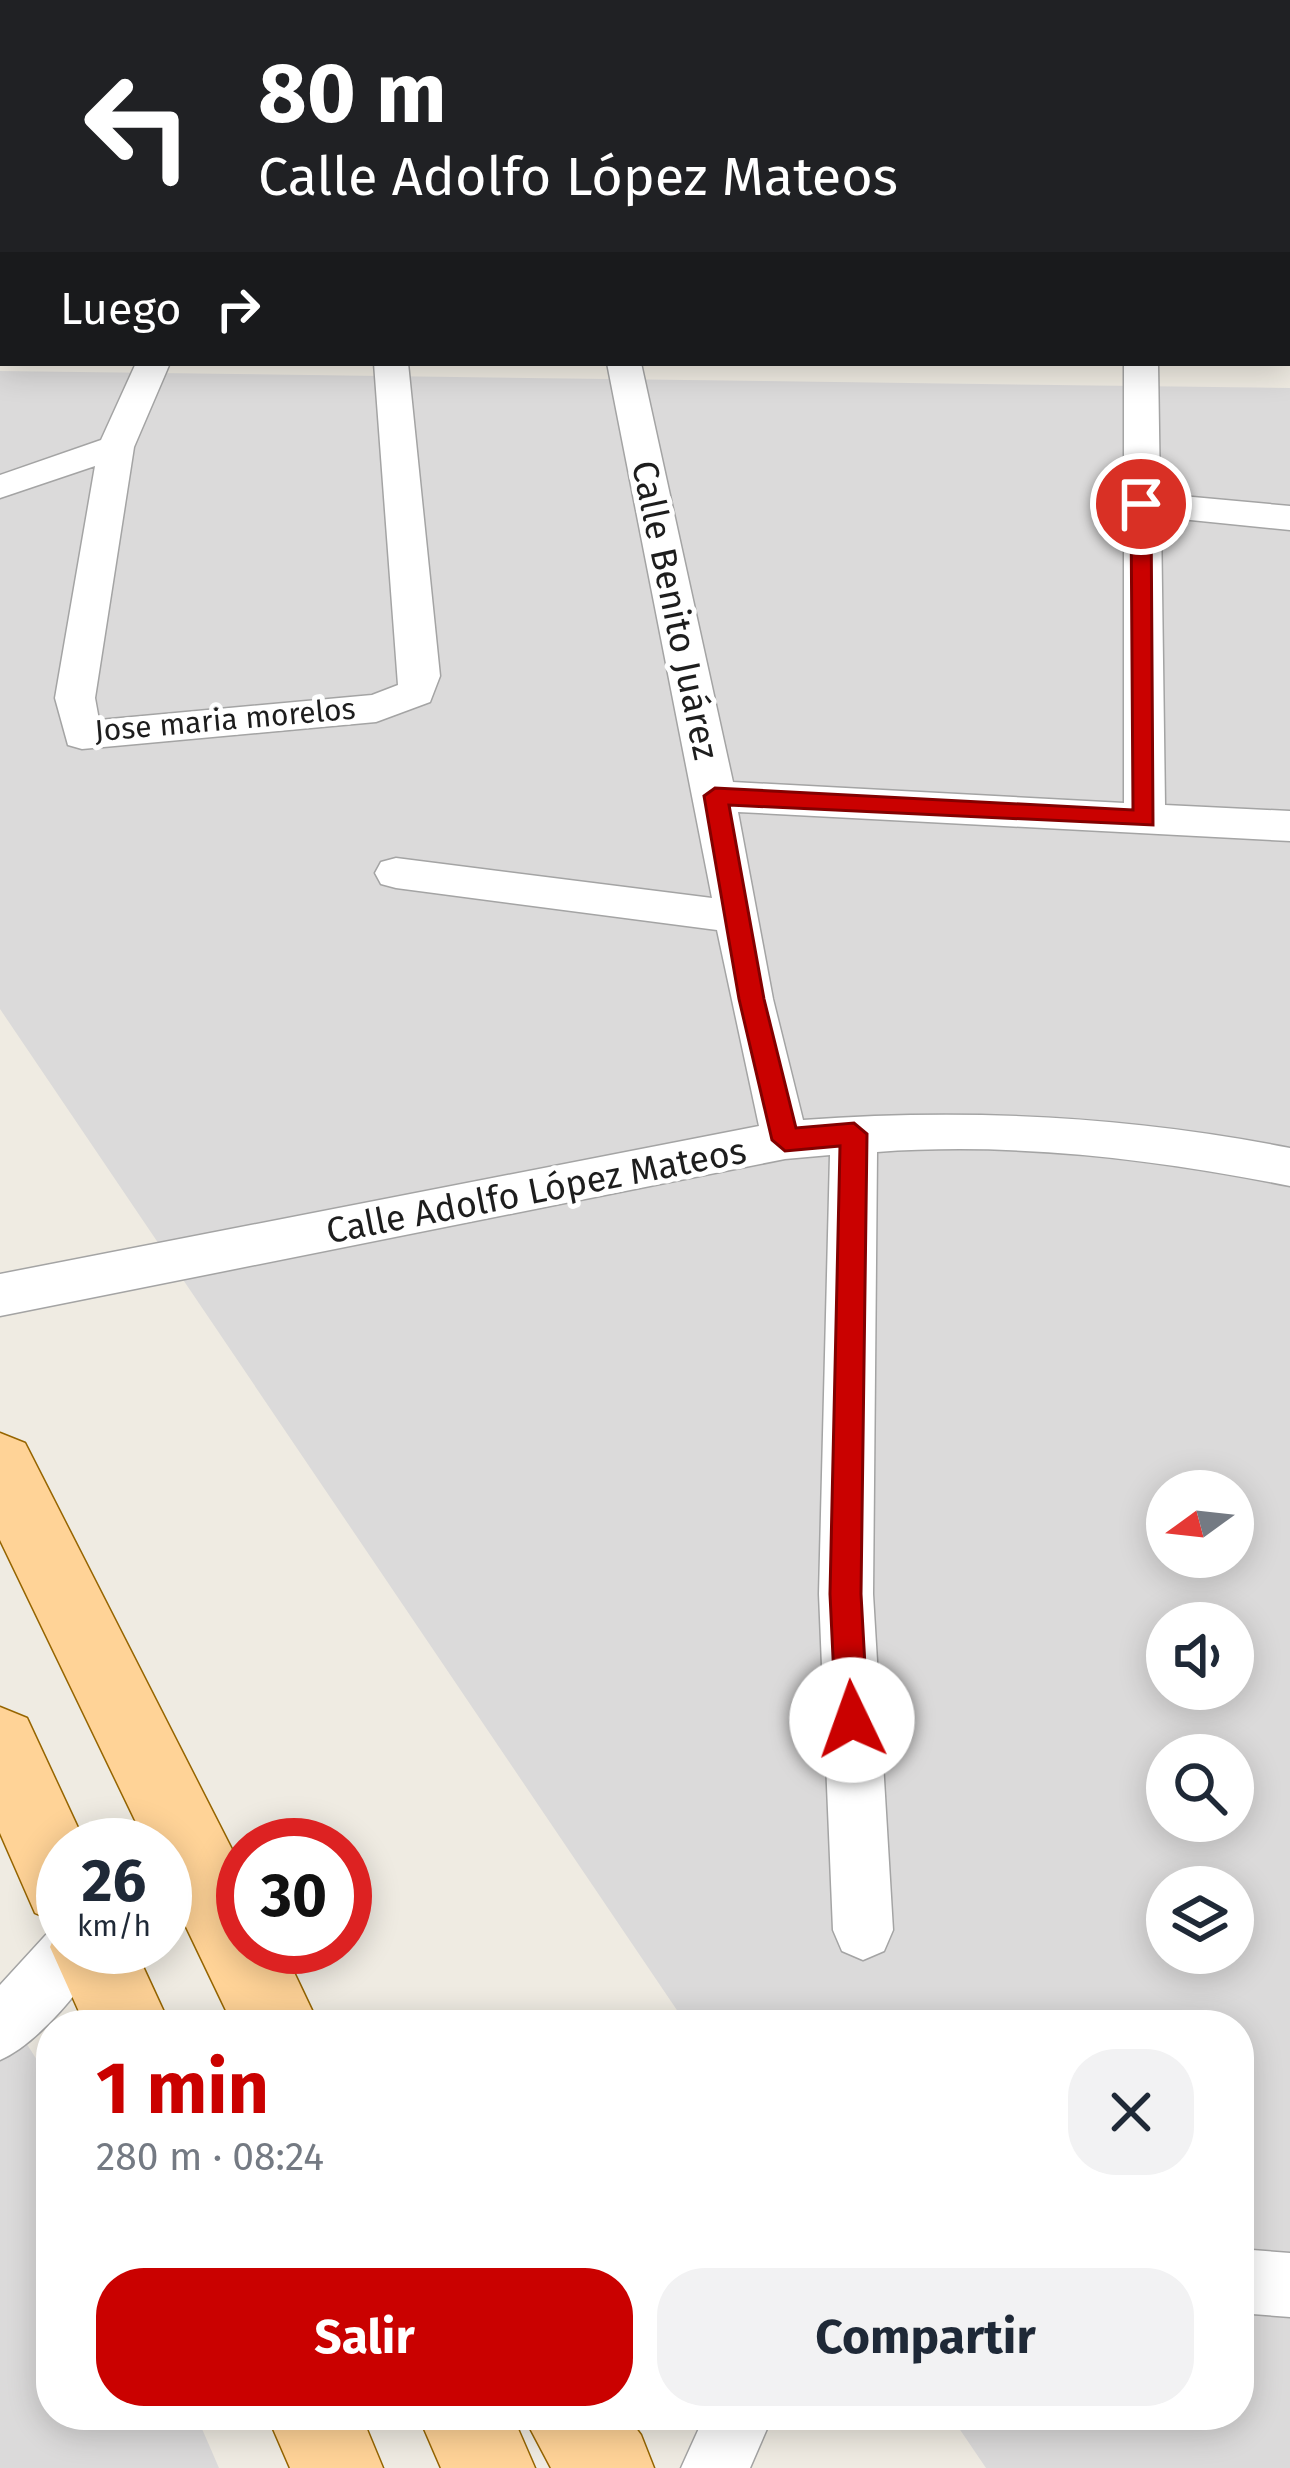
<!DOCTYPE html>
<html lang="es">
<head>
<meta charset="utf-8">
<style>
	body { margin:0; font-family:"Fira Sans",sans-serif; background:#f2f2f3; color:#1f2937; height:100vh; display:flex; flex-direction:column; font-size:45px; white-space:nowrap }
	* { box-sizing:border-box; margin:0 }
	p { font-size:39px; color:#747a83 }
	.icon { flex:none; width:66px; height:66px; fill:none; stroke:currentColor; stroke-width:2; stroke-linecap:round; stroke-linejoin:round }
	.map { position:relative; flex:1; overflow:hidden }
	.side { position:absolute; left:36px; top:2010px; width:1218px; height:420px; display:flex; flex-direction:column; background:#fff; border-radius:48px; box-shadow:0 6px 30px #0003 }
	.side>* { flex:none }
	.banner { position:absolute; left:0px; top:0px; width:1290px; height:366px; box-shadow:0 6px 30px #0003; background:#202124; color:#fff; overflow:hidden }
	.needle { width:78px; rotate:255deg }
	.tools { position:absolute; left:1146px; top:1470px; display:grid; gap:24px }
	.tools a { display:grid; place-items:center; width:108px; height:108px; border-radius:50%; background:#fff; box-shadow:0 6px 30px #0003; font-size:60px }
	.speed { position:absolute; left:36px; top:1818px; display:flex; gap:24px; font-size:60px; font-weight:700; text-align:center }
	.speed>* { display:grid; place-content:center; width:156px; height:156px; border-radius:50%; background:#fff; box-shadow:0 6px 30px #0003; line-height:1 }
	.speed small { font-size:30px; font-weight:400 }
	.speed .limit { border:18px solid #d22; background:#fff; color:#111 }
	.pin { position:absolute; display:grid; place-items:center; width:102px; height:102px; color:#fff; margin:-51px; border:6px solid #fff; border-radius:50%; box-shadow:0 3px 12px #0007 }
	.me { position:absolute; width:132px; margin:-66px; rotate:357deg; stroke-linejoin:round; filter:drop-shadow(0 0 9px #0008) }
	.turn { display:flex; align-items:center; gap:42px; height:252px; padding:0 60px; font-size:54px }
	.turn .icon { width:156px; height:156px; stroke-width:2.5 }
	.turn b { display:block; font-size:84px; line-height:102px }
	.then { display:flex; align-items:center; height:114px; padding:0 60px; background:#0003; gap:24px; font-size:45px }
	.round { display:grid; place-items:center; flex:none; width:126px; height:126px; border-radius:48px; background:#f2f2f3 }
	.summary { display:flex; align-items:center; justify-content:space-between; height:204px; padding:0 60px }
	h1 { font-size:72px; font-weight:700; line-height:90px; color:#ca0100 }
	.button { display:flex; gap:24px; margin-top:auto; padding:24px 60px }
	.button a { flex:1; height:138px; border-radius:48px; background:#ca0100; color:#fff; font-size:48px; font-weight:700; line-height:138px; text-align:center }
	.button a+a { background:#f2f2f3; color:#1f2937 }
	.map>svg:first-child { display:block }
	.residential { fill:#dbdada; fill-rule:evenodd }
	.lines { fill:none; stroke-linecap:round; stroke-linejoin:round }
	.street-casing { stroke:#a4a4a4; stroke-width:3 }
	.primary-casing { stroke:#966500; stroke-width:3 }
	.street { fill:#fff; fill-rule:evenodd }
	.primary { fill:#ffd397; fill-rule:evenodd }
	.route { fill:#ca0100; stroke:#830100; stroke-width:3 }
	.labels { text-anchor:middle; stroke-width:10; stroke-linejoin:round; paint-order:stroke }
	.far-street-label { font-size:30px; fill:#1d1d1d; stroke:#fff }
	.street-label { font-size:36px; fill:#1d1d1d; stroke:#fff }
</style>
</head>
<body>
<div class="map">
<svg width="1290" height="2468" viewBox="0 0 1290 2468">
	<rect width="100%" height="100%" fill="#efebe2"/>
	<path class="residential" d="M0,0H1290V290L1287,3H3V263Z
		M0,371L1290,388V2468H986L950,2415H1239V2025H687L0,1009ZM1167,1491H1233V1557H1167ZM1167,1623H1233V1689H1167ZM1167,1755H1233V1821H1167ZM1167,1887H1233V1953H1167Z
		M0,2002L51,2082V2415H196L219,2468H0Z"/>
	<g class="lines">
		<g class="street-casing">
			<path id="street" d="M340,0H369L371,3H342Z
				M756,0H786L788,3H758Z
				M1173,0H1204L1206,3H1175Z
				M1287,49L1290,50V69L1287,68Z
				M0,52L3,53V73L0,72Z
				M1290,130V148L1287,149V131Z
				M0,313H3V333H0Z
				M1287,333H1290V353H1287Z
				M136,363H170L134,447L95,698L99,720L372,695L398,685L374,363H408L440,676L430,702L376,722L82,749L68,745L55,698L95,466L0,498V475L101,440Z
				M607,363H641L733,782L1124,803V363H1158L1160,494L1290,506V530L1161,517L1165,805L1290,811V841L738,812L773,999L803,1120C968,1108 1127,1116 1290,1148V1186C1154,1159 1016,1142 877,1152L873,1594L893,1930L884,1951L863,1960L842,1951L833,1930L819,1594L830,1155L785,1159L0,1316V1274L759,1126L717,930L396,888L381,884L375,873L381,862L396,858L712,898Z
				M63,1922V1947H105C89,1984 36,2045 0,2060V1985L54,1926Z
				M1239,2249L1290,2253V2317L1239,2313Z
				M705,2415H773L750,2468H681Z"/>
		</g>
		<g class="primary-casing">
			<path id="primary" d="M0,1433L25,1443L243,1871V1947H282L319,2025H233L165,1883V1845H147L0,1540Z
				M0,1707L27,1718L86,1845H63V1947H134L170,2025H85L50,1947L60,1924L35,1913L0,1833Z
				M267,2415H361L383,2468H290Z
				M418,2415H512L535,2468H441Z
				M523,2415H626L641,2435L654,2468H551Z"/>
		</g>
		<use href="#street" class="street"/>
		<use href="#primary" class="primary"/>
	</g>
	<path class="route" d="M1141,497L1151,504L1153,825L729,805L764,999L796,1128L854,1123L867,1134L861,1594L868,1720L864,1731L852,1735L841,1731L836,1720L830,1594L840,1146L785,1151L772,1140L739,999L704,796L715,788L1133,810L1131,504Z"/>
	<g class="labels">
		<g class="far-street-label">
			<text transform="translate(225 720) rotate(-5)" y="10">Jose maria morelos</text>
		</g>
		<g class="street-label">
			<text transform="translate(676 610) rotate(78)" y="13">Calle Benito Juárez</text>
			<text transform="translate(536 1190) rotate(-11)" y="13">Calle Adolfo López Mateos</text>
		</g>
	</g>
</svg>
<div class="tools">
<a><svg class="needle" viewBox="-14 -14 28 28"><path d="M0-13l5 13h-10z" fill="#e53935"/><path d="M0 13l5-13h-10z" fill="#747a83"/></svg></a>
<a><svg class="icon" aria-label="sound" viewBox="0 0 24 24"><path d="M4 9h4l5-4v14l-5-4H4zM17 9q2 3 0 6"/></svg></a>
<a><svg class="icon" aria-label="search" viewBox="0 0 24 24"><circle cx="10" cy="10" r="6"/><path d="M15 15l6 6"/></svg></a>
<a><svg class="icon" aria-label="layers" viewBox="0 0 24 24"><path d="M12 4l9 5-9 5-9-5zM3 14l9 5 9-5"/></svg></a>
</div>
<div class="speed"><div>26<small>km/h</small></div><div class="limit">30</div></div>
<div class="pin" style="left:1141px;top:504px;background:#d93025"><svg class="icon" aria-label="arrive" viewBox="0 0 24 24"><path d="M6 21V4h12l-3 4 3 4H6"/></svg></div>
<svg class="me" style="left:852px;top:1720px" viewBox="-20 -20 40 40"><circle r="19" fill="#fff"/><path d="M0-13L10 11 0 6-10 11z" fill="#ca0100"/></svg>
<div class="banner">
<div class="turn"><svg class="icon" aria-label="left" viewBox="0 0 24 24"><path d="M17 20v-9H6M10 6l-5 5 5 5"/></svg><div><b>80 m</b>Calle Adolfo López Mateos</div></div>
<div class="then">Luego<svg class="icon" aria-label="right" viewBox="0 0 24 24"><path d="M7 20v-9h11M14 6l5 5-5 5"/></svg></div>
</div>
<section class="side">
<div class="summary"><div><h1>1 min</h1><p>280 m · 08:24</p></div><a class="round"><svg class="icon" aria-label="close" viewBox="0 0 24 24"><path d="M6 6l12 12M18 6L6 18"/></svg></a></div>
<div class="button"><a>Salir</a><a>Compartir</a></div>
</section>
</div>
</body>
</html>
